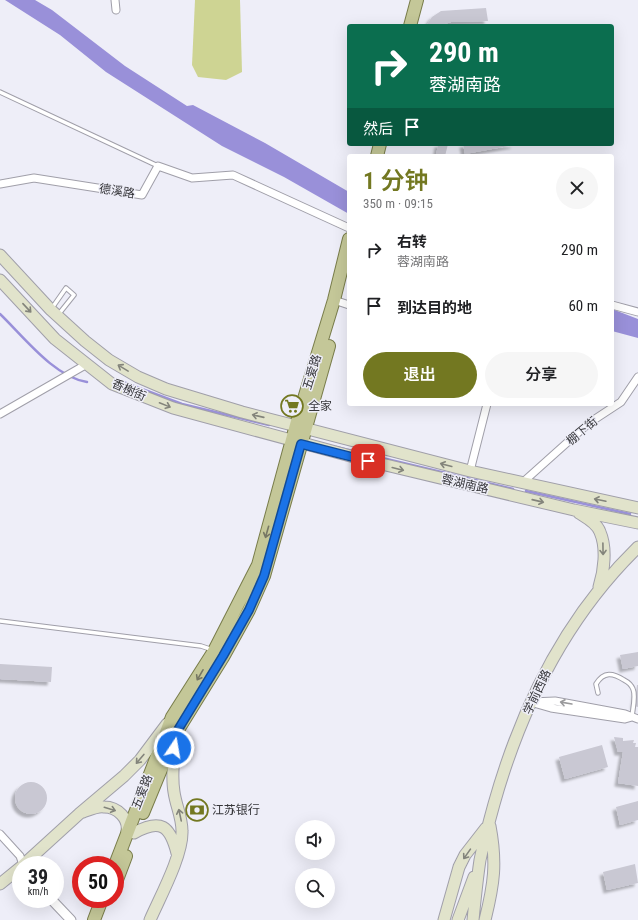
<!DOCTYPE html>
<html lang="zh">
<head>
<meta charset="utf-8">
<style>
	body { margin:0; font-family:"Roboto Condensed","Noto Sans SC",sans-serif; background:#f6f6f6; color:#202124; height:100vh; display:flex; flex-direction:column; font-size:15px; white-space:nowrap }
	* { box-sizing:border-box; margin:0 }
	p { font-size:13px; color:#757577 }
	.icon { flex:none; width:22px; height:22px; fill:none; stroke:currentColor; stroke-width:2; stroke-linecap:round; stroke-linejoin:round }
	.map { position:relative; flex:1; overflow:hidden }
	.sheet { position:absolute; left:347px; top:154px; width:267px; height:252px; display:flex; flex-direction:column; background:#fff; border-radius:4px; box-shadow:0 4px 16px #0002 }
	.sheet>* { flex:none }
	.top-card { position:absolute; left:347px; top:24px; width:267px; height:122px; border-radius:4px; box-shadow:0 4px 16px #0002; background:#0b6e4f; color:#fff; overflow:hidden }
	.fabs { position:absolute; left:295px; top:820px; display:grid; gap:8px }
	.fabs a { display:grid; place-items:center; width:40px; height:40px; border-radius:50%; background:#fff; box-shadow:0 4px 16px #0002; font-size:20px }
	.speed { position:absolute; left:12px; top:856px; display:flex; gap:8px; font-size:20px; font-weight:700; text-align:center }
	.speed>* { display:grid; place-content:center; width:52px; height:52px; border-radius:50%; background:#fff; box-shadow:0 4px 16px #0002; line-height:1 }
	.speed small { font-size:10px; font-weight:400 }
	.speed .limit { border:6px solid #d22; background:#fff; color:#111 }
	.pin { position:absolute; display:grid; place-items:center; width:34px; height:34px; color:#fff; margin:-17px; border-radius:8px; box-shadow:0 2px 6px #0006 }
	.me { position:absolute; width:44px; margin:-22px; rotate:12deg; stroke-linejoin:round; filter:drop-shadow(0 0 3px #0008) }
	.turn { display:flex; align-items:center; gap:14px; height:84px; padding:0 16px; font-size:18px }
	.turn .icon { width:52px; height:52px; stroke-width:2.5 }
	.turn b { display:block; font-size:28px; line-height:34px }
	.then { display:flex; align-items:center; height:38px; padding:0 16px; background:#0003; gap:8px; font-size:15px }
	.round { display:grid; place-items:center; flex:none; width:42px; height:42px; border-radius:21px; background:#f6f6f6 }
	.summary { display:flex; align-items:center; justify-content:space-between; height:68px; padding:0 16px }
	h1 { font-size:24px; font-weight:600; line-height:30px; color:#737821 }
	.button { display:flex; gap:8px; margin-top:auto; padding:8px 16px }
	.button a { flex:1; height:46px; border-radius:24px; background:#737821; color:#fff; font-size:16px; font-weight:600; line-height:46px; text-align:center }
	.button a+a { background:#f6f6f6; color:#202124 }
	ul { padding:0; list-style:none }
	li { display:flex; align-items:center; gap:12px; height:56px; padding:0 16px }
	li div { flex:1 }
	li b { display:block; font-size:15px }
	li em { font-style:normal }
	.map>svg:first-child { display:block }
	.green { fill:#ced493 }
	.water { fill:#9990d9 }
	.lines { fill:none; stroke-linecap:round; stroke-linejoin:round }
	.stream { stroke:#9990d9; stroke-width:2.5 }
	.building { fill:#c9c8d3; filter:url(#shadow) }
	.service-casing { stroke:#a09fa9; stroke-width:5.5 }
	.minor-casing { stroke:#a09fa9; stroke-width:9 }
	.tertiary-casing { stroke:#a09fa9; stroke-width:11 }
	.secondary-casing { stroke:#a09fa9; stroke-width:13 }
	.primary-casing { stroke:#787c4a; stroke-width:14 }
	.service { stroke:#fff; stroke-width:3.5 }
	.minor { stroke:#fff; stroke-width:7 }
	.tertiary { stroke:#fff; stroke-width:9 }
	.secondary { stroke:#e1e3cb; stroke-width:11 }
	.primary { stroke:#c4c798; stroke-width:12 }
	.oneway { stroke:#83847b }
	.oneway2 { stroke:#767764 }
	.oneway3 { stroke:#9a9a9c }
	.route-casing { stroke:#114b97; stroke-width:10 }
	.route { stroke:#1a73e8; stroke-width:7 }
	.labels { text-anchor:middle; stroke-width:3; stroke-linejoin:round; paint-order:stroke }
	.street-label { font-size:12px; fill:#36363a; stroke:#eeeef8 }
	.poi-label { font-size:12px; fill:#36363a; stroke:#eeeef8; text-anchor:start }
</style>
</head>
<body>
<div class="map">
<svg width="638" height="920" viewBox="0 0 638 920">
	<defs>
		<filter id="shadow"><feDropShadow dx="-3.5" dy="3.5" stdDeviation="1" flood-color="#0004"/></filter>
	</defs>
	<rect width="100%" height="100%" fill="#eeeef8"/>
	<path class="green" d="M195,0H240L242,72L226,80L198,77L192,65Z"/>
	<path class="water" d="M5,0H35L52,10L125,66L187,106L193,105L265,143L349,192V214L284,177L222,146L106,72L60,35Z
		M612,309L638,319V338L612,331Z"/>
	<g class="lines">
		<path class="stream" d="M0,314C23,336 54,377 87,382
			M118,380L182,404L269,425
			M336,447L513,489
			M526,491L630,514"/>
	</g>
	<path class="building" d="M486,8L488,21L451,22L438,26H426L432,17L441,11Z
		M438,144H448L445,156H436Z
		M463,144H514V145L465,154Z
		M638,652V666L623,669L620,655Z
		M0,664L52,667L51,682L0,679Z
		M637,685H638V707L634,706Z
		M614,737L623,738V741L634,740L633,743H636L635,747H638V786L618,783L623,752H618Z
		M602,745L608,767L565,779L559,757Z
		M15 798a16 16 0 1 1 32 0a16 16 0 1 1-32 0Z
		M638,801V820L620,825L616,807Z
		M635,864L638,883L607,890L603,872Z"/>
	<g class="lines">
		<g class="service-casing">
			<path id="service" d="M0,92L158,166
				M52,308L66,288L74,295L58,315
				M0,621L201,646L213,650
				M598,693L596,684C604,671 613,673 624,680C628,682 631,684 633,689C636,696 633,708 632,716"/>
		</g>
		<g class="minor-casing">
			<path id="minor" d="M115,0L116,10
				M0,184L34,178L142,195L158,166L192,178L233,175L349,228
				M334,300L349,305
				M612,305L638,312
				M0,414L87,364
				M470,471L487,404
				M522,483L589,423L621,402L638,377
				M531,702L555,701L625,714L638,719
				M537,704L551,708L625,719L632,717
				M0,834L20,856L23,865"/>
		</g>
		<g class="tertiary-casing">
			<path id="tertiary" d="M51,899L71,920"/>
		</g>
		<g class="secondary-casing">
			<path id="secondary" d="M0,255L51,310L85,341L109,360L138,377L166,389L242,412L470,471L638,508
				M0,280L55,339L112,384L173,408L369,461L574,510L638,523
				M579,513C587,518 597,523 600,532C607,548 604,571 599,587
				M83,812C89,810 98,806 104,807C118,807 129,819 127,831
				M134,833C161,818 170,826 177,853
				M23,865L79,814L124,776L140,760L167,724
				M0,884L21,867
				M150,920C160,897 183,855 182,831C182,817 176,806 174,792C171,775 174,758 175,740
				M444,920L459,867L465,855L486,828
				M458,920L474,877
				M473,920C475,900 477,880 480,860C484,841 489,822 494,804C521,708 566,617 638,547
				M485,920C494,884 497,863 490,826"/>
		</g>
		<g class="primary-casing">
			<path id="primary" d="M410,26L417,0
				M377,156L380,144
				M143,813L176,733L223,657L249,610L264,576L329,346
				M115,865L172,717L214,651L258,565L296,425L334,300L349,239
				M115,885L126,856
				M94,920L102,899"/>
		</g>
		<use href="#service" class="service"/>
		<use href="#minor" class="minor"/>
		<use href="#tertiary" class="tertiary"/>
		<use href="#secondary" class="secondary"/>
		<use href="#primary" class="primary"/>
	</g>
	<defs><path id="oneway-shaft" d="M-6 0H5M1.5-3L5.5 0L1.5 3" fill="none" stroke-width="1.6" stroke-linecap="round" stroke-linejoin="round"/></defs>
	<g class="oneway">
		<use href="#oneway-shaft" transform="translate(27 308) rotate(47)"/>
		<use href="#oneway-shaft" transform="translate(123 368) rotate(-149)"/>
		<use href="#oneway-shaft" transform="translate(165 405) rotate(22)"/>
		<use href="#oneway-shaft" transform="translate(258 416) rotate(-167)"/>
		<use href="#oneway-shaft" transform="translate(446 465) rotate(-165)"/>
		<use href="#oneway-shaft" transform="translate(398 469) rotate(14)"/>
		<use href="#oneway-shaft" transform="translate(600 500) rotate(-168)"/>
		<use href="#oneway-shaft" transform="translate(538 501) rotate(13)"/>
		<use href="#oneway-shaft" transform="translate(603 549) rotate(89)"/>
		<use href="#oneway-shaft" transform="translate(140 759) rotate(130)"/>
		<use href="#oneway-shaft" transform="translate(110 809) rotate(17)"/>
		<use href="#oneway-shaft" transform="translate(180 815) rotate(-102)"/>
		<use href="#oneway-shaft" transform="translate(467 854) rotate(125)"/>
	</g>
	<g class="oneway2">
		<use href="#oneway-shaft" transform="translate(267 532) rotate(106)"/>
		<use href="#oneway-shaft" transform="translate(200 675) rotate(120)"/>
	</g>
	<use class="oneway3" href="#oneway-shaft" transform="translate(566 703) rotate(-170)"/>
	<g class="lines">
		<g class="route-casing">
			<path id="route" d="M174,748L176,733L223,656L249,610L264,576L301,444L368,461"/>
		</g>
		<use href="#route" class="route"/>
	</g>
	<defs>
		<g id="supermarket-ring" transform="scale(1.15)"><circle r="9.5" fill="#eeeef8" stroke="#737821" stroke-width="1.5"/><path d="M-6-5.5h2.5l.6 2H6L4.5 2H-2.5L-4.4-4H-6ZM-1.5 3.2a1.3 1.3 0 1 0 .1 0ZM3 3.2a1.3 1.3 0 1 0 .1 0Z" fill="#737821"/></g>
		<g id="bank-ring" transform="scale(1.15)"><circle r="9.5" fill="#eeeef8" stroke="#737821" stroke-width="1.5"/><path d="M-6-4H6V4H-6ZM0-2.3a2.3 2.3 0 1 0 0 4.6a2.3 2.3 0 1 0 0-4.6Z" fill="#737821"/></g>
	</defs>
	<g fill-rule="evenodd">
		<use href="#supermarket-ring" x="292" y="406"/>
		<use href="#bank-ring" x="197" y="810"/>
	</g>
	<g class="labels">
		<g class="street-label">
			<text transform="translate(117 191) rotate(9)" y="4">德溪路</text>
			<text transform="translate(312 372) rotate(-73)" y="4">五爱路</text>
			<text transform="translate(129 390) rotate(24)" y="4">香榭街</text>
			<text transform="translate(582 431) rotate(-40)" y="4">棚下街</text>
			<text transform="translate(465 484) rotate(13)" y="4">蓉湖南路</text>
			<text transform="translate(537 692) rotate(-65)" y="4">学前西路</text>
			<text transform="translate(142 792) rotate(-69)" y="4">五爱路</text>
		</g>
		<g class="poi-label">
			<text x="308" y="410">全家</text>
			<text x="212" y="814">江苏银行</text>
		</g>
	</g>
</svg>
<div class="fabs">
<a><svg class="icon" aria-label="sound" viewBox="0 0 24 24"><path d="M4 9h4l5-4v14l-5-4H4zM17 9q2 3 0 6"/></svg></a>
<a><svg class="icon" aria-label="search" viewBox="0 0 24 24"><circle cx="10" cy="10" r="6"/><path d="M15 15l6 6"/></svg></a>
</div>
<div class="speed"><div>39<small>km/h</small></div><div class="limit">50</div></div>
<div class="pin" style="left:368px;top:461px;background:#d93025"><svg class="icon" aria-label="arrive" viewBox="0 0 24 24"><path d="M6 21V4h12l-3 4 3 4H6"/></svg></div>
<svg class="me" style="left:174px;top:748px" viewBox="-20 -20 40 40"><circle r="17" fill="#1a73e8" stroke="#fff" stroke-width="3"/><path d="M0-11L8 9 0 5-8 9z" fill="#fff"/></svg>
<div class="top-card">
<div class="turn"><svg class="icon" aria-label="right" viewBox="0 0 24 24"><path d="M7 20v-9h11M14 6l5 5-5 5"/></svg><div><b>290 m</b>蓉湖南路</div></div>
<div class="then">然后<svg class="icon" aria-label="arrive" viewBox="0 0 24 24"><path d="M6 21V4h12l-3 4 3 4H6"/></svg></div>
</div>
<section class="sheet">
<div class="summary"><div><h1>1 分钟</h1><p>350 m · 09:15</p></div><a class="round"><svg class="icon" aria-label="close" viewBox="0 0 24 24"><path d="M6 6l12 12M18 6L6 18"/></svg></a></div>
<ul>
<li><svg class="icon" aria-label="right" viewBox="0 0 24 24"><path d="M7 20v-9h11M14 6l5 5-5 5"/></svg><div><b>右转</b><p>蓉湖南路</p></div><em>290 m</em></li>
<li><svg class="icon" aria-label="arrive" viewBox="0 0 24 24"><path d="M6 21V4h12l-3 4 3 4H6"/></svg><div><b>到达目的地</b></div><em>60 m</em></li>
</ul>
<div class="button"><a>退出</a><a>分享</a></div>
</section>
</div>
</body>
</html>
